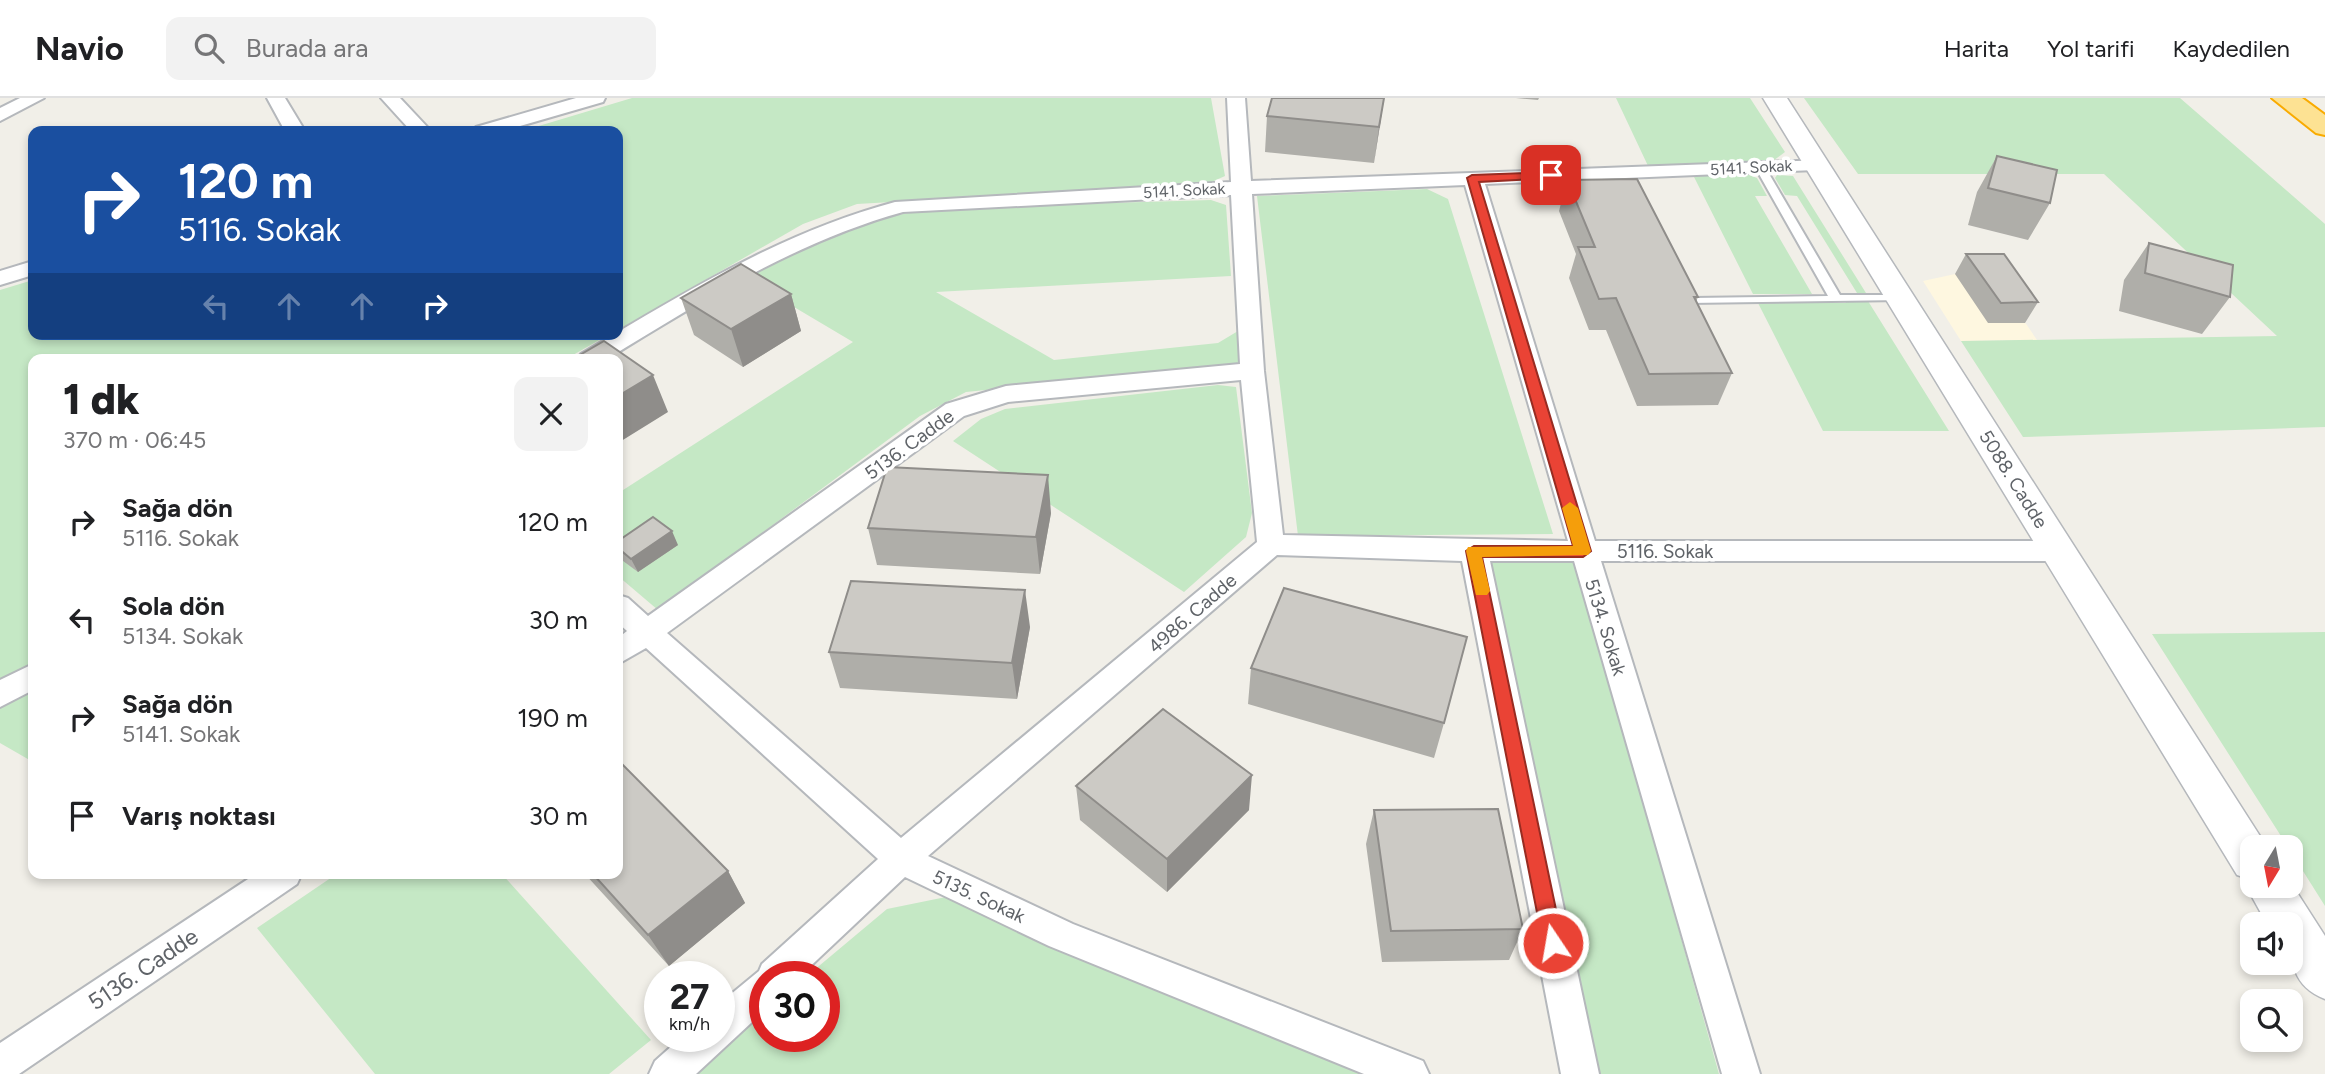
<!DOCTYPE html>
<html lang="tr">
<head>
<meta charset="utf-8">
<style>
	body { margin:0; font-family:Figtree,sans-serif; background:#f2f2f2; color:#202124; height:100vh; display:flex; flex-direction:column; font-size:26px; white-space:nowrap }
	* { box-sizing:border-box; margin:0 }
	p { font-size:23px; color:#757577 }
	.icon { flex:none; width:38px; height:38px; fill:none; stroke:currentColor; stroke-width:2; stroke-linecap:round; stroke-linejoin:round }
	.map { position:relative; flex:1; overflow:hidden }
	.details { position:absolute; left:28px; top:256px; width:595px; height:525px; display:flex; flex-direction:column; background:#fff; border-radius:14px; box-shadow:0 4px 10px #0003 }
	.details>* { flex:none }
	.hud { position:absolute; left:28px; top:28px; width:595px; height:214px; border-radius:14px; box-shadow:0 4px 10px #0003; background:#1a4fa0; color:#fff; overflow:hidden }
	.needle { width:46px; rotate:190deg }
	.buttons { position:absolute; left:2240px; top:737px; display:grid; gap:14px }
	.buttons a { display:grid; place-items:center; width:63px; height:63px; border-radius:14px; background:#fff; box-shadow:0 4px 10px #0003; font-size:35px }
	.speed { position:absolute; left:644px; top:863px; display:flex; gap:14px; font-size:35px; font-weight:700; text-align:center }
	.speed>* { display:grid; place-content:center; width:91px; height:91px; border-radius:50%; background:#fff; box-shadow:0 4px 10px #0003; line-height:1 }
	.speed small { font-size:18px; font-weight:400 }
	.speed .limit { border:10px solid #d22; background:#fff; color:#111 }
	.pin { position:absolute; display:grid; place-items:center; width:60px; height:60px; color:#fff; margin:-30px; border-radius:14px; box-shadow:0 4px 10px #0006 }
	.me { position:absolute; width:77px; margin:-38px; rotate:348deg; stroke-linejoin:round; filter:drop-shadow(0 0 5px #0008) }
	.turn { display:flex; align-items:center; gap:24px; height:147px; padding:0 35px; font-size:32px }
	.turn .icon { width:91px; height:91px; stroke-width:2.5 }
	.turn b { display:block; font-size:49px; line-height:60px }
	.lanes { display:flex; align-items:center; height:66px; padding:0 35px; background:#0003; justify-content:center; gap:35px; direction:ltr }
	.lanes .off { opacity:.35 }
	.round { display:grid; place-items:center; flex:none; width:74px; height:74px; border-radius:14px; background:#f2f2f2 }
	.overview { display:flex; align-items:center; justify-content:space-between; height:119px; padding:0 35px }
	h1 { font-size:42px; font-weight:800; line-height:52px }
	ul { padding:0; list-style:none }
	li { display:flex; align-items:center; gap:21px; height:98px; padding:0 35px }
	li div { flex:1 }
	li b { display:block; font-size:26px }
	li em { font-style:normal }
	header { display:flex; align-items:center; gap:42px; box-sizing:border-box; height:98px; padding:0 35px; background:#fff; border-bottom:2px solid #e0e0e0 }
	header strong { font-size:33px }
	nav { display:flex; gap:38px; margin-inline-start:auto; font-size:24px }
	.search { width:490px; height:63px; background:#f2f2f2; display:flex; align-items:center; gap:18px; box-sizing:border-box; padding:0 24px; border-radius:14px; color:#757577; font-size:26px }
	.map>svg:first-child { display:block }
	.commercial { fill:#fef7e0 }
	.green { fill:#c5e8c5 }
	.lines { fill:none; stroke-linecap:round; stroke-linejoin:round }
	.service-casing { stroke:#b5b8bc; stroke-width:4 }
	.minor-casing { stroke:#b5b8bc; stroke-width:4 }
	.tertiary-casing { stroke:#b5b8bc; stroke-width:3 }
	.motorway-casing { stroke:#f9ab00; stroke-width:4 }
	.service { fill:#fff; fill-rule:evenodd }
	.minor { fill:#fff; fill-rule:evenodd }
	.tertiary { fill:#fff; fill-rule:evenodd }
	.motorway { fill:#fde293; fill-rule:evenodd }
	.wall { fill:#afaea9 }
	.shaded-wall { fill:#8f8d8a }
	.building { fill:#cccac5; stroke:#8f8d8a; stroke-width:2 }
	.route { fill:#ea4335; stroke:#982c22; stroke-width:2 }
	.slow { fill:#f59e0b }
	.labels { text-anchor:middle; stroke-width:7; stroke-linejoin:round; paint-order:stroke }
	.far-street-label { font-size:16px; fill:#5f6368; stroke:#fff }
	.street-label { font-size:19px; fill:#5f6368; stroke:#fff }
	.near-street-label { font-size:23px; fill:#5f6368; stroke:#fff }
</style>
</head>
<body>
<header>
<strong>Navio</strong>
<div class="search"><svg class="icon" aria-label="search" viewBox="0 0 24 24"><circle cx="10" cy="10" r="6"/><path d="M15 15l6 6"/></svg>Burada ara</div>
<nav><a>Harita</a><a>Yol tarifi</a><a>Kaydedilen</a></nav>
</header>
<div class="map">
<svg width="2325" height="976" viewBox="0 0 2325 976">
	<rect width="100%" height="100%" fill="#f1efe8"/>
	<path class="commercial" d="M1955,176H1992L2037,242L1961,243L1923,183Z"/>
	<path class="green" d="M632,0H1211L1225,78L1207,86L857,106L803,126L618,232V33H522Z
		M1616,0H1750L1785,54L1770,65L1649,70Z
		M1804,0H2180L2325,126V329L2023,339L1961,243L2277,238L2104,76H1858Z
		M1693,77H1749L1757,80L1767,98H1755L1812,196H1753Z
		M1777,77L1793,78L1866,195L1865,199L1843,198L1841,196L1857,195L1797,98L1785,97L1775,80Z
		M1427,91L1448,101L1553,436L1298,438L1257,98Z
		M1211,102L1226,107L1231,178L936,194L1054,262L1218,245L1238,233L1242,263L1232,267L966,294L920,318L658,512L618,478V393L620,394L853,244L745,180L813,143L876,121L936,110Z
		M33,182V236H610L566,261H33V564L0,583V192Z
		M1845,203H1868L1949,333H1823L1758,205H1846Z
		M1218,287L1236,289L1252,415L1246,439L1184,494L953,343L981,321L1005,311Z
		M1486,464H1576L1719,976H1598Z
		M2325,534V808L2291,754V749H2288L2152,536Z
		M33,587V664L0,645V606Z
		M338,775H501L651,942L609,976H375L257,830Z
		M946,799L1399,976H692L765,914V938H824V878H807L887,811Z"/>
	<g class="lines">
		<g class="service-casing">
			<path id="service" d="M1760,66L1765,69L1840,197H1899L1905,200L1903,202L1689,205L1687,203L1693,200L1828,198L1755,69Z"/>
		</g>
		<g class="minor-casing">
			<path id="minor" d="M20,0H44L0,23V10Z
				M267,0H285L305,33H285Z
				M381,0H400L431,33H411Z
				M576,0H605L603,4L503,33H473L476,29Z
				M1227,0H1245L1251,83L1823,62L1826,66L1823,70L1816,72L1485,86L1595,443H2059L2069,446L2073,453L2069,460L2059,463H1601L1760,976H1722L1574,463H1490L1599,976H1561L1462,463L1277,457L928,758L1073,826L1423,963L1429,976H1364L1049,848L905,779L800,878H765V912L696,976H649L655,963L683,938H719V906L759,873L762,866L878,761L646,550L618,566V540L627,533L618,525V497L628,500L648,518L946,306L1006,288L1240,266L1231,97L903,114C795,144 702,203 607,261H577L581,256C680,197 780,135 895,104L1231,84ZM1465,87L1568,443L1283,437L1264,273L1252,96ZM1241,282L1257,444L901,740L667,535L964,318L1008,304Z
				M33,163V177L0,187V173Z
				M33,566V592L0,609V582Z
				M257,775H302L297,786L19,976H0V945Z"/>
		</g>
		<g class="tertiary-casing">
			<path id="tertiary" d="M1763,0H1787L2267,749H2252V788H2291V785L2325,838V901C2289,887 2291,859 2291,826H2267L2246,788L2249,781L2237,777Z"/>
		</g>
		<g class="motorway-casing">
			<path id="motorway" d="M2272,0H2302L2325,17V37L2316,35Z"/>
		</g>
		<use href="#service" class="service"/>
		<use href="#minor" class="minor"/>
		<use href="#tertiary" class="tertiary"/>
		<use href="#motorway" class="motorway"/>
	</g>
	<path class="wall" d="M1384,0L1374,65L1265,54L1267,18Z
		M1516,0H1539L1538,2Z
		M1997,58L2050,105L2028,142L1968,127L1977,94Z
		M1567,82L1698,199L1696,204L1732,275L1718,307L1637,308L1606,232H1589L1569,180L1576,156L1559,113Z
		M2149,145L2230,199L2202,236L2119,213L2124,182Z
		M1966,156L2038,204L2025,225H1988L1955,176Z
		M791,196L801,233L743,269L694,237L681,200Z
		M1051,415L1040,476L877,467L868,430Z
		M618,443L678,447L638,474L619,460L618,458Z
		M1030,529L1017,601L840,590L829,554Z
		M1251,570L1444,625L1434,660L1248,606Z
		M1076,688L1249,712L1167,794L1080,722Z
		M1374,712L1523,831L1509,862L1382,864L1366,746Z
		M728,773L745,805L669,868L584,775Z"/>
	<path class="shaded-wall" d="M1384,0L1380,27L1374,65L1379,29Z
		M791,196L801,233L743,269L731,231Z
		M653,277L668,314L618,345V298Z
		M1048,377L1051,415L1040,476L1036,439Z
		M672,433L678,447L638,474L631,461Z
		M1025,492L1030,529L1017,601L1012,565Z
		M1252,677L1249,712L1167,794V761Z
		M728,773L745,805L669,868L648,837Z"/>
	<path class="building" d="M1272,0H1384L1379,29L1267,18Z
		M1997,58L2057,72L2050,105L1988,90Z
		M1637,81L1698,199H1694L1732,275L1649,276L1616,200L1599,201L1578,149H1595L1567,82Z
		M2149,145L2233,167L2230,199L2145,175Z
		M1966,156H2004L2038,204L2001,205Z
		M741,166L791,196L731,231L681,200Z
		M604,243L653,277L618,298V261H573Z
		M887,369L1048,377L1036,439L868,430Z
		M653,419L672,433L631,461L618,450V443Z
		M851,483L1025,492L1012,565L829,554Z
		M1284,490L1467,539L1444,625L1251,570Z
		M1163,611L1252,677L1167,761L1076,688Z
		M618,662L728,773L648,837L592,775H618Z
		M1498,711L1523,831L1391,833L1374,712Z"/>
	<path class="route" d="M1551,74L1555,75V80L1479,84L1591,453L1583,459H1482L1563,845L1560,852L1553,855L1546,852L1543,845L1466,453L1474,448H1573L1467,80L1472,77Z"/>
	<path class="slow" d="M1570,404L1578,410L1591,453L1588,457L1482,459L1490,493L1487,497H1476L1466,453L1468,449L1573,448L1562,410Z"/>
	<g class="labels">
		<g class="far-street-label">
			<text transform="translate(1751 69) rotate(-3)" y="6">5141. Sokak</text>
			<text transform="translate(1184 92) rotate(-3)" y="6">5141. Sokak</text>
		</g>
		<g class="street-label">
			<text transform="translate(909 346) rotate(-36)" y="7">5136. Cadde</text>
			<text transform="translate(2014 381) rotate(58)" y="7">5088. Cadde</text>
			<text x="1665" y="460">5116. Sokak</text>
			<text transform="translate(1192 515) rotate(-41)" y="7">4986. Cadde</text>
			<text transform="translate(1606 529) rotate(73)" y="7">5134. Sokak</text>
			<text transform="translate(979 798) rotate(25)" y="7">5135. Sokak</text>
		</g>
		<g class="near-street-label">
			<text transform="translate(143 871) rotate(-34)" y="8">5136. Cadde</text>
		</g>
	</g>
</svg>
<div class="buttons">
<a><svg class="needle" viewBox="-14 -14 28 28"><path d="M0-13l5 13h-10z" fill="#e53935"/><path d="M0 13l5-13h-10z" fill="#757577"/></svg></a>
<a><svg class="icon" aria-label="sound" viewBox="0 0 24 24"><path d="M4 9h4l5-4v14l-5-4H4zM17 9q2 3 0 6"/></svg></a>
<a><svg class="icon" aria-label="search" viewBox="0 0 24 24"><circle cx="10" cy="10" r="6"/><path d="M15 15l6 6"/></svg></a>
</div>
<div class="speed"><div>27<small>km/h</small></div><div class="limit">30</div></div>
<div class="pin" style="left:1551px;top:77px;background:#d93025"><svg class="icon" aria-label="arrive" viewBox="0 0 24 24"><path d="M6 21V4h12l-3 4 3 4H6"/></svg></div>
<svg class="me" style="left:1553px;top:845px" viewBox="-20 -20 40 40"><circle r="17" fill="#ea4335" stroke="#fff" stroke-width="3"/><path d="M0-11L8 9 0 5-8 9z" fill="#fff"/></svg>
<div class="hud">
<div class="turn"><svg class="icon" aria-label="right" viewBox="0 0 24 24"><path d="M7 20v-9h11M14 6l5 5-5 5"/></svg><div><b>120 m</b>5116. Sokak</div></div>
<div class="lanes"><svg class="icon off" aria-label="left" viewBox="0 0 24 24"><path d="M17 20v-9H6M10 6l-5 5 5 5"/></svg><svg class="icon off" aria-label="ahead" viewBox="0 0 24 24"><path d="M12 20V5M6 11l6-6 6 6"/></svg><svg class="icon off" aria-label="ahead" viewBox="0 0 24 24"><path d="M12 20V5M6 11l6-6 6 6"/></svg><svg class="icon" aria-label="right" viewBox="0 0 24 24"><path d="M7 20v-9h11M14 6l5 5-5 5"/></svg></div>
</div>
<section class="details">
<div class="overview"><div><h1>1 dk</h1><p>370 m · 06:45</p></div><a class="round"><svg class="icon" aria-label="close" viewBox="0 0 24 24"><path d="M6 6l12 12M18 6L6 18"/></svg></a></div>
<ul>
<li><svg class="icon" aria-label="right" viewBox="0 0 24 24"><path d="M7 20v-9h11M14 6l5 5-5 5"/></svg><div><b>Sağa dön</b><p>5116. Sokak</p></div><em>120 m</em></li>
<li><svg class="icon" aria-label="left" viewBox="0 0 24 24"><path d="M17 20v-9H6M10 6l-5 5 5 5"/></svg><div><b>Sola dön</b><p>5134. Sokak</p></div><em>30 m</em></li>
<li><svg class="icon" aria-label="right" viewBox="0 0 24 24"><path d="M7 20v-9h11M14 6l5 5-5 5"/></svg><div><b>Sağa dön</b><p>5141. Sokak</p></div><em>190 m</em></li>
<li><svg class="icon" aria-label="arrive" viewBox="0 0 24 24"><path d="M6 21V4h12l-3 4 3 4H6"/></svg><div><b>Varış noktası</b></div><em>30 m</em></li>
</ul>
</section>
</div>
</body>
</html>
